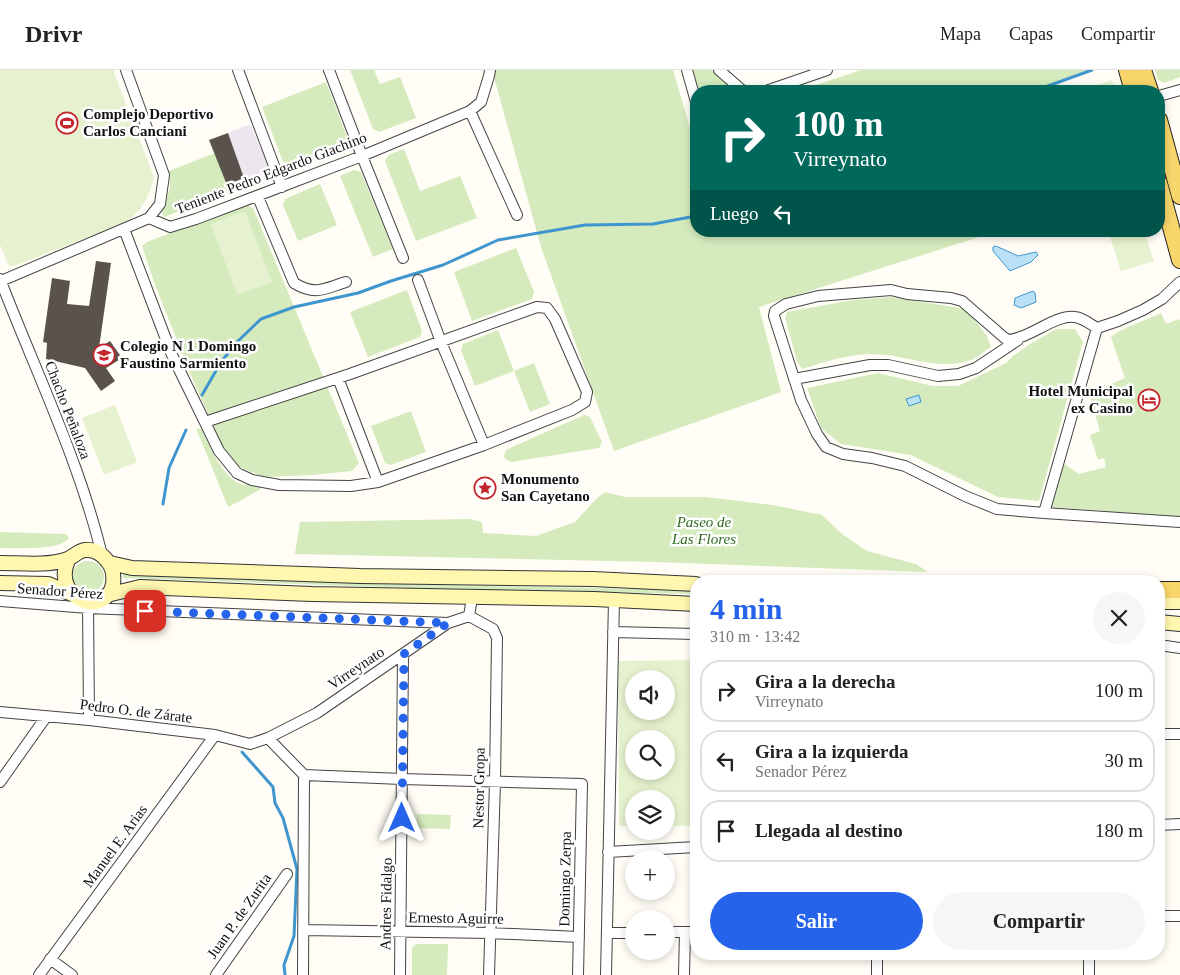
<!DOCTYPE html>
<html lang="es">
<head>
<meta charset="utf-8">
<style>
	body { margin:0; font-family:Georgia,serif; background:#f6f6f6; color:#222; height:100vh; display:flex; flex-direction:column; font-size:19px; white-space:nowrap }
	* { box-sizing:border-box; margin:0 }
	p { font-size:16px; color:#767676 }
	.icon { flex:none; width:28px; height:28px; fill:none; stroke:currentColor; stroke-width:2; stroke-linecap:round; stroke-linejoin:round }
	.map { position:relative; flex:1; overflow:hidden }
	.details { position:absolute; left:690px; top:505px; width:475px; height:385px; display:flex; flex-direction:column; background:#fff; border-radius:20px; box-shadow:0 2px 8px #0003 }
	.details>* { flex:none }
	.banner { position:absolute; left:690px; top:15px; width:475px; height:152px; border-radius:20px; box-shadow:0 2px 8px #0003; background:#00695c; color:#fff; overflow:hidden }
	.controls { position:absolute; left:625px; top:600px; display:grid; gap:10px }
	.controls a { display:grid; place-items:center; width:50px; height:50px; border-radius:50%; background:#fff; box-shadow:0 2px 8px #0003; font-size:25px }
	.pin { position:absolute; display:grid; place-items:center; width:42px; height:42px; color:#fff; margin:-21px; border-radius:10px; box-shadow:0 2px 8px #0006 }
	.me { position:absolute; width:55px; margin:-28px; rotate:0deg; stroke-linejoin:round; filter:drop-shadow(0 0 4px #0008) }
	.turn { display:flex; align-items:center; gap:18px; height:105px; padding:0 20px; font-size:22px }
	.turn .icon { width:65px; height:65px; stroke-width:2.5 }
	.turn b { display:block; font-size:35px; line-height:42px }
	.then { display:flex; align-items:center; height:48px; padding:0 20px; background:#0003; gap:10px; font-size:19px }
	.round { display:grid; place-items:center; flex:none; width:52px; height:52px; border-radius:26px; background:#f6f6f6 }
	.head { display:flex; align-items:center; justify-content:space-between; height:85px; padding:0 20px }
	h1 { font-size:30px; font-weight:700; line-height:38px; color:#2563eb }
	.cta { display:flex; gap:10px; margin-top:auto; padding:10px 20px }
	.cta a { flex:1; height:58px; border-radius:30px; background:#2563eb; color:#fff; font-size:20px; font-weight:700; line-height:58px; text-align:center }
	.cta a+a { background:#f6f6f6; color:#222 }
	ul { padding:0; list-style:none }
	li { display:flex; align-items:center; gap:15px; height:62px; margin:0 10px 8px; padding:0 10px; border:2px solid #e0e0e0; border-radius:20px }
	li div { flex:1 }
	li b { display:block; font-size:19px }
	li em { font-style:normal }
	header { display:flex; align-items:center; gap:30px; box-sizing:border-box; height:70px; padding:0 25px; background:#fff; border-bottom:1px solid #e0e0e0 }
	header strong { font-size:24px }
	nav { display:flex; gap:28px; margin-inline-start:auto; font-size:18px }
	.map>svg:first-child { display:block }
	.industrial { fill:#eee6ef }
	.green { fill:#d5ebbd }
	.pitch { fill:#e6f2cf; fill-rule:evenodd }
	.water { fill:#b9e0f7; stroke:#3f96cf }
	.lines { fill:none; stroke-linecap:round; stroke-linejoin:round }
	.stream { stroke:#3f96cf; stroke-width:3 }
	.building { fill:#5a524d }
	.minor-casing { stroke:#444; stroke-width:12 }
	.secondary-casing { stroke:#333; stroke-width:16 }
	.primary-casing { stroke:#222; stroke-width:18 }
	.minor { stroke:#fff; stroke-width:10 }
	.secondary { stroke:#fff6b0; stroke-width:14 }
	.primary { stroke:#f9d66b; stroke-width:16 }
	.route { stroke:#2563eb; stroke-width:9; stroke-dasharray:0 16.2 }
	.labels { text-anchor:middle; stroke-width:5; stroke-linejoin:round; paint-order:stroke }
	.poi-label { font-size:15px; font-weight:bold; fill:#111; stroke:#fff; text-anchor:start }
	.street-label { font-size:15px; fill:#111; stroke:#fff }
	.park-label { font-size:15px; font-style:italic; fill:#2f6b1f; stroke:#fff }
</style>
</head>
<body>
<header>
<strong>Drivr</strong>
<nav><a>Mapa</a><a>Capas</a><a>Compartir</a></nav>
</header>
<div class="map">
<svg width="1180" height="905" viewBox="0 0 1180 905">
	<rect width="100%" height="100%" fill="#fffdf5"/>
	<path class="industrial" d="M250,54L268,95L258,112L230,122L227,115L244,108L228,63Z"/>
	<path class="green" d="M350,0H374L380,14L400,7L416,48L379,62L373,59Z
		M492,0H673L690,58L696,56V161H998L759,237L781,322L614,381L541,177Z
		M693,0H713L737,21H699Z
		M861,0H1088L1045,21H798Z
		M1155,0H1180V7L1164,13L1158,10Z
		M326,12L349,72L346,78L291,99L285,97L262,37Z
		M404,79L420,121L460,106L477,148L416,171L385,91L388,85Z
		M215,83L230,122L164,147L162,143C167,124 172,123 169,101Z
		M354,100L361,102L393,179L373,187L340,106Z
		M320,114L337,155L298,171L283,135L285,129Z
		M244,134L253,138L359,393L352,401L312,405L264,407L244,399L233,393L221,373L192,308L155,215L142,176L147,172Z
		M516,178L534,222L532,229L472,251L454,202Z
		M407,220L422,261L420,267L368,287L350,242Z
		M891,227L966,239L987,266L991,277C984,281 976,289 968,291C936,301 902,283 869,284C846,285 824,292 802,299L797,291L785,247L787,242L853,230Z
		M1161,243L1166,254L1179,249L1180,251V447L1051,437L1063,393L1079,404L1106,397L1104,388L1098,390L1090,365L1100,361L1089,323L1125,308L1111,267C1121,258 1147,250 1161,243Z
		M1056,259H1075L1083,272L1039,431L998,427L911,385L841,374L821,358L807,318L878,303L933,316H958L1006,293L1013,286L1030,274Z
		M498,260L514,301L534,293L550,334L530,342L514,301L475,316L461,280L463,274Z
		M411,341L426,382L391,395L385,393L371,356Z
		M584,345L590,347L602,372L599,378L511,392L505,389L504,386L506,380Z
		M196,358L202,360C209,376 222,404 238,413C245,416 255,415 262,418L240,431L228,437Z
		M605,422L625,427H706L773,435L822,445L842,464L867,481L916,494L928,502L655,492L295,484L300,452L470,449L482,452L483,463L536,466L575,452L596,429Z
		M0,462L66,464L69,468C60,481 15,478 0,478Z
		M72 507a16 16 0 1 1 32 0a16 16 0 1 1-32 0Z
		M124,504L437,515L696,520V524L438,519L124,508L122,506Z
		M417,744L451,745L450,759L416,758Z
		M416,874H448L447,905H412V878Z"/>
	<path class="pitch" d="M0,0H113L154,107C149,127 142,142 124,153L14,196H9L0,175Z
		M1112,10L1116,21H1084V20Z
		M245,141L272,212L237,225L211,154Z
		M1108,161H1144L1154,191L1121,201Z
		M115,335L137,392L104,405L82,348Z
		M696,590V756H666V729H634V756H619L618,591ZM634,609H666V641H634ZM634,669H666V701H634Z"/>
	<path class="water" d="M996,176L1018,186L1036,182L1038,185L1031,192L1010,201L993,181V177Z
		M1033,221L1035,223L1036,232L1021,238L1014,235L1015,228Z
		M919,325L921,332L909,336L906,329Z"/>
	<g class="lines">
		<path class="stream" d="M1034,21L1092,0
			M202,325L221,292L238,271L261,249L294,237L358,223L391,211L443,195L498,170L585,155L653,154L696,146
			M163,434L169,398L186,360
			M242,682L273,717L275,733L283,748L297,799L294,866L284,895L285,905"/>
	</g>
	<path class="building" d="M228,63L244,108L227,115L209,70Z
		M96,191L111,193L99,278L110,271L122,288L106,298L115,311L101,321L85,298L46,289L47,273L43,272L52,208L70,211L67,234L89,236Z"/>
	<g class="lines">
		<g class="minor-casing">
			<path id="minor" d="M238,0L282,117
				M329,0L362,86L403,188
				M687,0L696,32
				M719,0L743,21
				M766,21L827,0
				M1159,26L1180,20
				M470,41L517,145
				M258,127L294,213C316,226 323,219 346,212
				M149,148L170,157L196,149L362,86L470,41L481,32L489,6L490,0
				M124,159L172,285L219,381L237,403L252,410L279,415L351,416L378,412L484,375L572,340L585,332L587,322L555,249L547,238L537,237L350,304L205,352
				M0,209C35,300 79,390 102,485
				M418,210L441,272L484,375
				M1,211L149,148L160,134L164,105L126,0
				M1097,258L1044,443L997,439L965,426L905,396L872,388L843,384L826,377L817,364L801,330L774,246L775,241L786,234L818,226L891,220L907,224L951,228L962,231L1007,270C1030,269 1055,244 1075,247C1083,248 1090,254 1097,258L1118,251L1143,240L1162,229L1180,212
				M338,308L378,412
				M794,309L870,295H888L938,306L959,304L976,298L1018,270
				M1044,443L1180,452
				M0,531L88,538L448,553
				M88,533L89,650
				M469,546L493,559L497,568L495,712L489,905
				M613,562L696,564
				M1159,575L1180,578
				M0,642L89,650L215,665L250,674L268,668L317,643L448,553L469,546L472,528
				M1159,664H1180
				M268,668L304,705L402,709L582,714L578,905
				M0,712L46,647
				M1159,755L1180,754
				M608,782L696,777
				M1159,846H1180
				M303,860L490,863L579,867
				M666,862H696
				M607,863H634
				M1089,884V905
				M50,889L72,905
				M39,905L215,665
				M216,905L287,804
				M303,905L304,705
				M400,905L403,584
				M606,905L614,530
				M684,905L685,862
				M877,905V884"/>
		</g>
		<g class="secondary-casing">
			<path id="secondary" d="M0,493C21,493 45,496 65,490C73,488 77,481 85,480C95,479 103,485 108,492C113,498 114,506 113,514C106,549 51,529 68,490
				M110,493L132,498L360,506L593,509L696,514
				M0,513L48,514L72,524
				M107,525L140,517L312,524L594,529L696,534
				M1159,532H1180
				M1159,552L1180,554"/>
		</g>
		<g class="primary-casing">
			<path id="primary" d="M1127,0L1133,21
				M1143,0L1150,21
				M1159,50L1180,126
				M1159,113L1180,190
				M1159,520H1180"/>
		</g>
		<use href="#minor" class="minor"/>
		<use href="#secondary" class="secondary"/>
		<use href="#primary" class="primary"/>
	</g>
	<g class="lines">
		<path class="route" d="M145,541L448,553L404,584L402,748"/>
	</g>
	<defs>
		<g id="stadium-ring" transform="scale(1.125)"><circle r="9.5" fill="#fff" stroke="#c4262e" stroke-width="1.5"/><path d="M0-5a6.5 5 0 1 0 0 10a6.5 5 0 1 0 0-10ZM-3.5-1.8h7v3.6h-7Z" fill="#c4262e"/></g>
		<g id="school-ring" transform="scale(1.125)"><circle r="9.5" fill="#fff" stroke="#c4262e" stroke-width="1.5"/><path d="M0-5L7-2L0 1L-7-2ZM-4 1L0 2.5L4 1V4Q0 6-4 4Z" fill="#c4262e"/></g>
		<g id="hotel-ring" transform="scale(1.125)"><circle r="9.5" fill="#fff" stroke="#c4262e" stroke-width="1.5"/><path d="M-6-4.5h1.5V1H6V5H4.5V3h-9V5H-6ZM-4 0a1.8 1.8 0 1 1 3.6 0ZM.5 0V-2.5h3Q6-2.5 6 0Z" fill="#c4262e"/></g>
		<g id="sight-ring" transform="scale(1.125)"><circle r="9.5" fill="#fff" stroke="#c4262e" stroke-width="1.5"/><path d="M0-6L1.8-2.2L6-1.7L2.9 1.2L3.7 5.4L0 3.3L-3.7 5.4L-2.9 1.2L-6-1.7L-1.8-2.2Z" fill="#c4262e"/></g>
	</defs>
	<g fill-rule="evenodd">
		<use href="#stadium-ring" x="67" y="53"/>
		<use href="#school-ring" x="104" y="285"/>
		<use href="#hotel-ring" x="1149" y="330"/>
		<use href="#sight-ring" x="485" y="418"/>
	</g>
	<g class="labels">
		<g class="poi-label">
			<text x="83" y="49">Complejo Deportivo<tspan x="83" dy="17">Carlos Canciani</tspan></text>
			<text x="120" y="281">Colegio N 1 Domingo<tspan x="120" dy="17">Faustino Sarmiento</tspan></text>
			<text x="1133" y="326" text-anchor="end">Hotel Municipal<tspan x="1133" dy="17">ex Casino</tspan></text>
			<text x="501" y="414">Monumento<tspan x="501" dy="17">San Cayetano</tspan></text>
		</g>
		<g class="street-label">
			<text transform="translate(271 103) rotate(-21)" y="5">Teniente Pedro Edgardo Giachino</text>
			<text transform="translate(68 340) rotate(69)" y="5">Chacho Peñaloza</text>
			<text transform="translate(60 521) rotate(4)" y="5">Senador Pérez</text>
			<text transform="translate(356 598) rotate(-34)" y="5">Virreynato</text>
			<text transform="translate(136 641) rotate(7)" y="5">Pedro O. de Zárate</text>
			<text transform="translate(479 718) rotate(-89)" y="5">Nestor Gropa</text>
			<text transform="translate(115 776) rotate(-54)" y="5">Manuel E. Arias</text>
			<text transform="translate(565 809) rotate(-89)" y="5">Domingo Zerpa</text>
			<text transform="translate(386 834) rotate(-89)" y="5">Andres Fidalgo</text>
			<text transform="translate(239 846) rotate(-55)" y="5">Juan P. de Zurita</text>
			<text transform="translate(456 848) rotate(1)" y="5">Ernesto Aguirre</text>
		</g>
		<g class="park-label">
			<text x="704" y="457">Paseo de<tspan x="704" dy="17">Las Flores</tspan></text>
		</g>
	</g>
</svg>
<div class="controls">
<a><svg class="icon" aria-label="sound" viewBox="0 0 24 24"><path d="M4 9h4l5-4v14l-5-4H4zM17 9q2 3 0 6"/></svg></a>
<a><svg class="icon" aria-label="search" viewBox="0 0 24 24"><circle cx="10" cy="10" r="6"/><path d="M15 15l6 6"/></svg></a>
<a><svg class="icon" aria-label="layers" viewBox="0 0 24 24"><path d="M12 4l9 5-9 5-9-5zM3 14l9 5 9-5"/></svg></a>
<a>+</a>
<a>−</a>
</div>
<div class="pin" style="left:145px;top:541px;background:#d93025"><svg class="icon" aria-label="arrive" viewBox="0 0 24 24"><path d="M6 21V4h12l-3 4 3 4H6"/></svg></div>
<svg class="me" style="left:402px;top:748px" viewBox="-20 -20 40 40"><path d="M0-17L14 15 0 8-14 15z" fill="#2563eb" stroke="#fff" stroke-width="4"/></svg>
<div class="banner">
<div class="turn"><svg class="icon" aria-label="right" viewBox="0 0 24 24"><path d="M7 20v-9h11M14 6l5 5-5 5"/></svg><div><b>100 m</b>Virreynato</div></div>
<div class="then">Luego<svg class="icon" aria-label="left" viewBox="0 0 24 24"><path d="M17 20v-9H6M10 6l-5 5 5 5"/></svg></div>
</div>
<section class="details">
<div class="head"><div><h1>4 min</h1><p>310 m · 13:42</p></div><a class="round"><svg class="icon" aria-label="close" viewBox="0 0 24 24"><path d="M6 6l12 12M18 6L6 18"/></svg></a></div>
<ul>
<li><svg class="icon" aria-label="right" viewBox="0 0 24 24"><path d="M7 20v-9h11M14 6l5 5-5 5"/></svg><div><b>Gira a la derecha</b><p>Virreynato</p></div><em>100 m</em></li>
<li><svg class="icon" aria-label="left" viewBox="0 0 24 24"><path d="M17 20v-9H6M10 6l-5 5 5 5"/></svg><div><b>Gira a la izquierda</b><p>Senador Pérez</p></div><em>30 m</em></li>
<li><svg class="icon" aria-label="arrive" viewBox="0 0 24 24"><path d="M6 21V4h12l-3 4 3 4H6"/></svg><div><b>Llegada al destino</b></div><em>180 m</em></li>
</ul>
<div class="cta"><a>Salir</a><a>Compartir</a></div>
</section>
</div>
</body>
</html>
